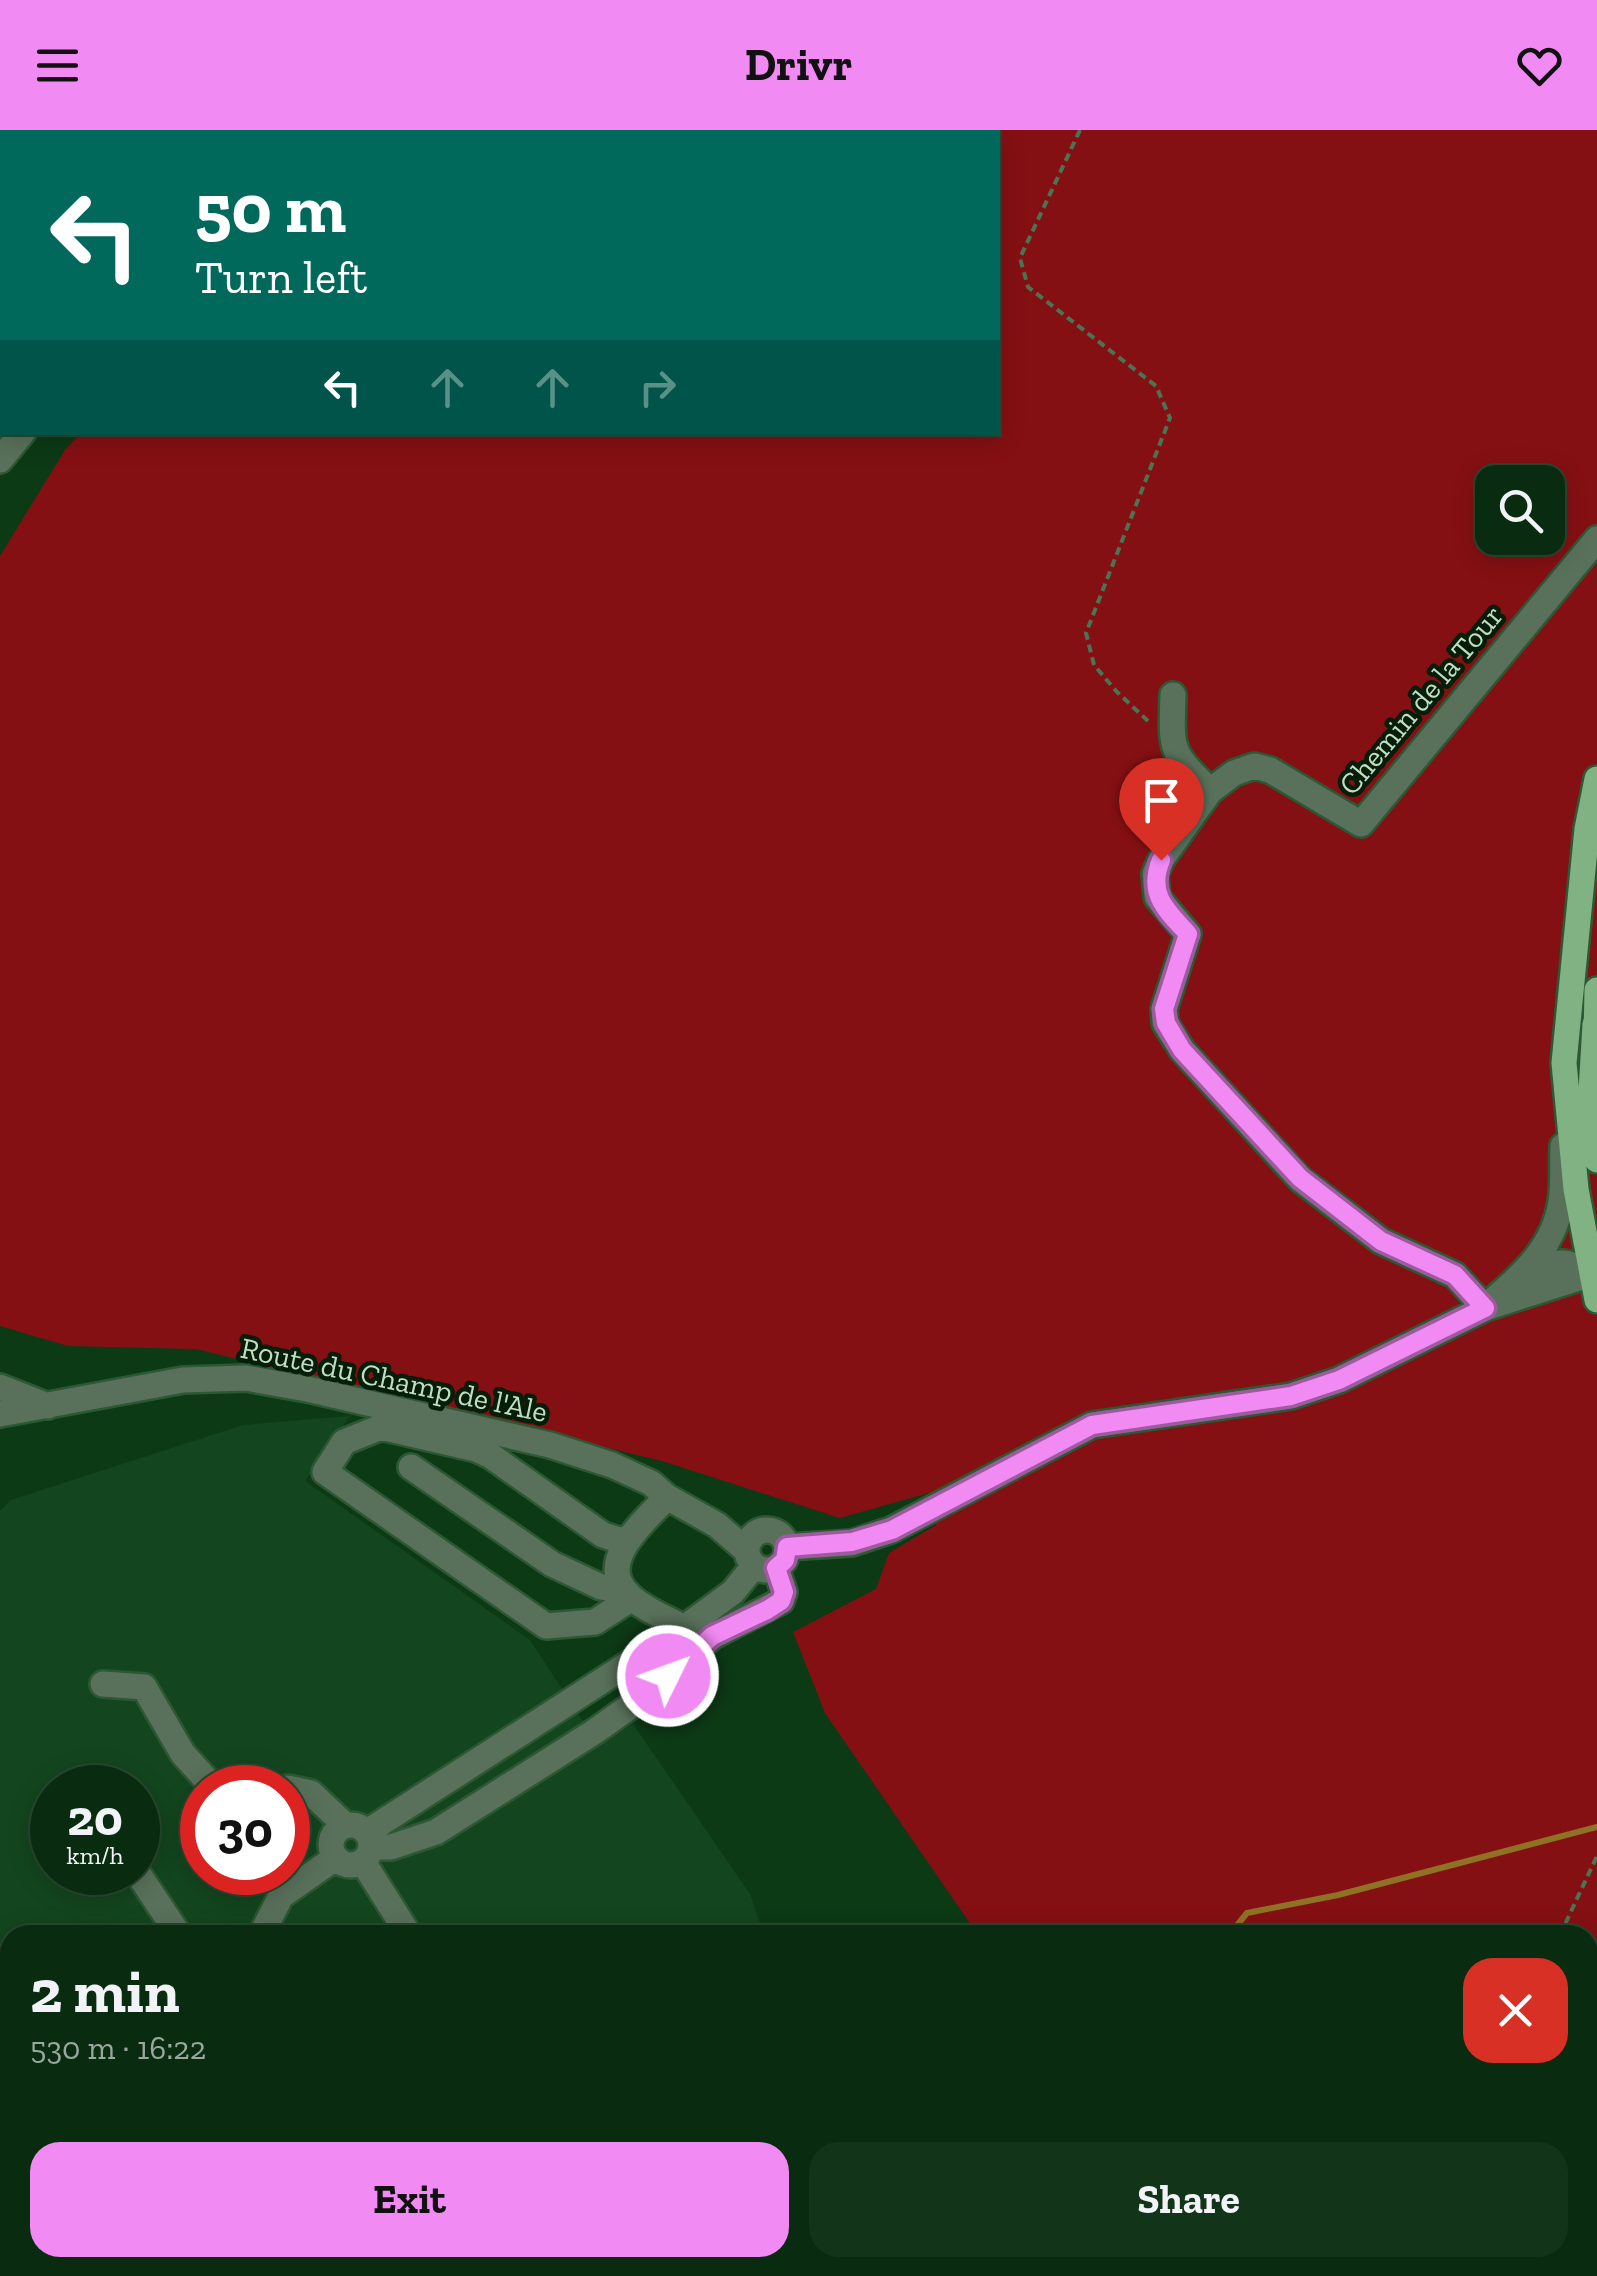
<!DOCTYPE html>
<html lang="en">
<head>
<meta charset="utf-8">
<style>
	body { margin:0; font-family:"Zilla Slab",serif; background:#123419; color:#f1f3f6; height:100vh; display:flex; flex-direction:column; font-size:38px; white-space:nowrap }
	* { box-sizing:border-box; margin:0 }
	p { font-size:32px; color:#99a79f }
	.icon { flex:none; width:55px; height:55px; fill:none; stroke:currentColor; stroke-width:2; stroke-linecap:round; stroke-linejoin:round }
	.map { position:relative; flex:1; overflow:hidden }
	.panel { position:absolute; left:0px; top:1795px; width:1598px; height:352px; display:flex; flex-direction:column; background:#092c10; border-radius:30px 30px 0 0; box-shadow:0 5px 25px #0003,0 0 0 2px #294830 }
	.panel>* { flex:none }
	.top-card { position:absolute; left:0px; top:0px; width:1000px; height:305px; box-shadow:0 5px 25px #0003,0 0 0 2px #294830; background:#00695c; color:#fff; overflow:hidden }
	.tools { position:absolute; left:1475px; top:335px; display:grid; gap:20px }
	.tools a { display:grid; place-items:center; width:90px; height:90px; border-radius:20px; background:#092c10; box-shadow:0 5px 25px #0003,0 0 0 2px #294830; font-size:50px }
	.speed { position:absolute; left:30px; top:1635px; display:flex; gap:20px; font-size:50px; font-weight:700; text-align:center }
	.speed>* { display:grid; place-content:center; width:130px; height:130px; border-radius:50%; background:#092c10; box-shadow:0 5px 25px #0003,0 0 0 2px #294830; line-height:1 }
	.speed small { font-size:25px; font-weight:400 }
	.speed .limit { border:15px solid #d22; background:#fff; color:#111 }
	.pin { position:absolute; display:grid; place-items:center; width:85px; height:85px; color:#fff; margin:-102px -42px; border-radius:50% 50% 50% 0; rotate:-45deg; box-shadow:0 0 10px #0007 }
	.pin .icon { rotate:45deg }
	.me { position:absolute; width:110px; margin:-55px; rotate:48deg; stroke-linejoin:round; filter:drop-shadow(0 0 8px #0008) }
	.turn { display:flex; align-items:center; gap:35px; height:210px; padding:0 30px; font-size:45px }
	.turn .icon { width:130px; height:130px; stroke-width:2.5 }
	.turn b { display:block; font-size:70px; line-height:85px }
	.lanes { display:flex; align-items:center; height:95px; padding:0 30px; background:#0003; justify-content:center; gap:50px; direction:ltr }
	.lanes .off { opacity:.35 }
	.round { display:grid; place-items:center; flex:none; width:105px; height:105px; border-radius:30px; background:#123419 }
	.head { display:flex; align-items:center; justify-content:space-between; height:170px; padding:0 30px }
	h1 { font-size:60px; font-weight:800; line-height:75px }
	.cta { display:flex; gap:20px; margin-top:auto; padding:20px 30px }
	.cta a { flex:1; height:115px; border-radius:30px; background:#f28af3; color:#111; font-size:40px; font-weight:800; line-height:115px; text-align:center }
	.cta a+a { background:#123419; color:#f1f3f6 }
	header { display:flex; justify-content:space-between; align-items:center; height:130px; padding:0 30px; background:#f28af3; color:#111; font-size:45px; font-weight:800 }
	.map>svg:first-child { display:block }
	.built { fill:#13461e; fill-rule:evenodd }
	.green { fill:#851013; fill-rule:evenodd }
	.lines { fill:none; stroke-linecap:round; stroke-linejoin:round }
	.stream { stroke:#907225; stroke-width:6 }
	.minor-casing { stroke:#2c5834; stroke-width:30 }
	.major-casing { stroke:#2c5834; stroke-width:30 }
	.path { stroke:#4b7452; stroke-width:4; stroke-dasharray:8 5; stroke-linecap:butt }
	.minor { stroke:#59715b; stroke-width:25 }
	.major { stroke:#80b284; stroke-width:25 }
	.route-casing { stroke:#9d5a9e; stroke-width:25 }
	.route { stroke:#f28af3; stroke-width:18 }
	.labels { text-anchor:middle; stroke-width:9; stroke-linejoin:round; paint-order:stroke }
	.street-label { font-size:30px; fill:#c0dec1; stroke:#051d09 }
</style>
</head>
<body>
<header><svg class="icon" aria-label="menu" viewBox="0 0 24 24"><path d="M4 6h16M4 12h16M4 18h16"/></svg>Drivr<svg class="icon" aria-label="heart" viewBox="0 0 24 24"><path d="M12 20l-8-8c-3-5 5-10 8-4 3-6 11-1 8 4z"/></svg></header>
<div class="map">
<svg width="1597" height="2146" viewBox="0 0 1597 2146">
	<rect width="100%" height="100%" fill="#0c3a15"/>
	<path class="built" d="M350,1286L305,1351L530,1510L598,1614L633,1594L750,1764L764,1805H10V2138H436L423,2146H0V1381L11,1370L243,1295ZM52,1658H138V1742H52ZM202,1658H288V1742H202Z"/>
	<path class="green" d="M327,0H1597V2146H423L436,2138H1588V1805H978L825,1583L793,1502L876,1459L889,1423L936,1395L929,1363L840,1388L662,1331L196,1219L68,1216L0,1196V426L65,320L81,303L998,302V2H327ZM1492,352H1548V408H1492Z"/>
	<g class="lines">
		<path class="stream" d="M1229,1805L1247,1783L1338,1765L1597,1697
			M552,2146L563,2138"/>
		<g class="minor-casing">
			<path id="minor" d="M17,2L18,0
				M73,2V0
				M252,2L253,0
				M0,45L2,39
				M0,204L2,200
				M0,274L2,272
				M0,330L23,302
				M1173,565C1171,622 1170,621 1210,661
				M1527,1141C1559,1130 1568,1128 1597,1149
				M1492,1171C1525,1143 1555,1115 1561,1071C1564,1053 1562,1034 1563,1016
				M1485,1178L1455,1145L1381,1111L1300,1049L1182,920L1165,893L1164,879L1188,804L1157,767L1155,744L1161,730L1210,661L1234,643L1254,636L1270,640L1361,694L1597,409
				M0,1257L48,1276
				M0,1284L183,1250L246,1248L307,1259L550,1315L612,1335L651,1353L667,1367L717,1395L747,1421
				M411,1337L552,1434L601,1457L625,1461
				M667,1367C645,1391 594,1432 629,1465C644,1480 667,1488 684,1498
				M747 1420a20 20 0 1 1 40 0a20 20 0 1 1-40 0Z
				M629,1409L619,1410L603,1405L491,1326L476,1319L381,1297L344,1312L325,1342L546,1496L595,1492L632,1468
				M787,1417L852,1413L891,1400L1092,1295L1291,1266L1339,1250L1485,1178L1591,1144
				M103,1554L144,1557L183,1624L214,1658
				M288,1658L311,1663L345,1695
				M331 1715a20 20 0 1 1 40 0a20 20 0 1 1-40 0Z
				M367,1702L684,1498L733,1462L754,1436
				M372,1717H391L436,1702L594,1602L646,1565L713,1506L781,1471L784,1462L776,1438
				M363,1732L409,1805
				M137,1742L179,1805
				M261,1805L281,1766L335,1728
				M0,1875H10
				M0,2054L10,2052"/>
		</g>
		<g class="major-casing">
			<path id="major" d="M1597,649L1587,699L1564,933L1576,1059L1597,1170
				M1595,894L1591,962L1597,1030
				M1596,907L1597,860"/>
		</g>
		<path class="path" d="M1080,0L1020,128L1028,157L1156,256L1170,288L1086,503L1094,535L1117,562L1148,591
			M1560,1805L1597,1726
			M1245,2146L1250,2138"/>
		<use href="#minor" class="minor"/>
		<use href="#major" class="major"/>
	</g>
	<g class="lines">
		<g class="route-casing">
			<path id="route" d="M668,1546L712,1506L767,1480L781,1471L784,1462L776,1438L785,1430L787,1417L852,1412L892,1400L1092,1295L1291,1266L1339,1250L1485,1178L1455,1145L1381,1111L1300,1048L1182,920L1166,893L1164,879L1188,804C1166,780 1147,764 1161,730"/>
		</g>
		<use href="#route" class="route"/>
	</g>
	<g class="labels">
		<g class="street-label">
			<text transform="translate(1421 570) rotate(-50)" y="10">Chemin de la Tour</text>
			<text transform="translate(394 1250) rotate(12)" y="10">Route du Champ de l'Ale</text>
		</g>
	</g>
</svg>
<div class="tools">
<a><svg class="icon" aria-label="search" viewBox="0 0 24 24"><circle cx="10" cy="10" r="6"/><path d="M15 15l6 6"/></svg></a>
</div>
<div class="speed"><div>20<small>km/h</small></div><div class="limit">30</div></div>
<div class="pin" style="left:1161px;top:730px;background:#d93025"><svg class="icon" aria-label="arrive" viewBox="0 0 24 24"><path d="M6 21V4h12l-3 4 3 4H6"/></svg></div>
<svg class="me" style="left:668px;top:1546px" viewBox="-20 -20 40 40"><circle r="17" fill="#f28af3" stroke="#fff" stroke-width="3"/><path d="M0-11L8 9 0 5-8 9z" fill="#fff"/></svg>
<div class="top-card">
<div class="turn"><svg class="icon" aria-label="left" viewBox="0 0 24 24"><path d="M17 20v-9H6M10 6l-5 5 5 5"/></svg><div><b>50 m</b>Turn left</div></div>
<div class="lanes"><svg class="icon" aria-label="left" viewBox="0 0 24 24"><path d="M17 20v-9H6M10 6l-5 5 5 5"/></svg><svg class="icon off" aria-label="ahead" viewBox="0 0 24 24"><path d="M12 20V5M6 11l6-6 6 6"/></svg><svg class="icon off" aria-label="ahead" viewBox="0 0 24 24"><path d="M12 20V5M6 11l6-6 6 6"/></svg><svg class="icon off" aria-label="right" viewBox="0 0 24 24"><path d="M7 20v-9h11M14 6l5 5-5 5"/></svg></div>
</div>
<section class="panel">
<div class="head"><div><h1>2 min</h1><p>530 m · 16:22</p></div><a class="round" style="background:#d93025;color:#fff"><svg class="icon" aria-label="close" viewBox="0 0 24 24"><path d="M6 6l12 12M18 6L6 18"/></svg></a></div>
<div class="cta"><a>Exit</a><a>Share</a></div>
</section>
</div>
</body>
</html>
